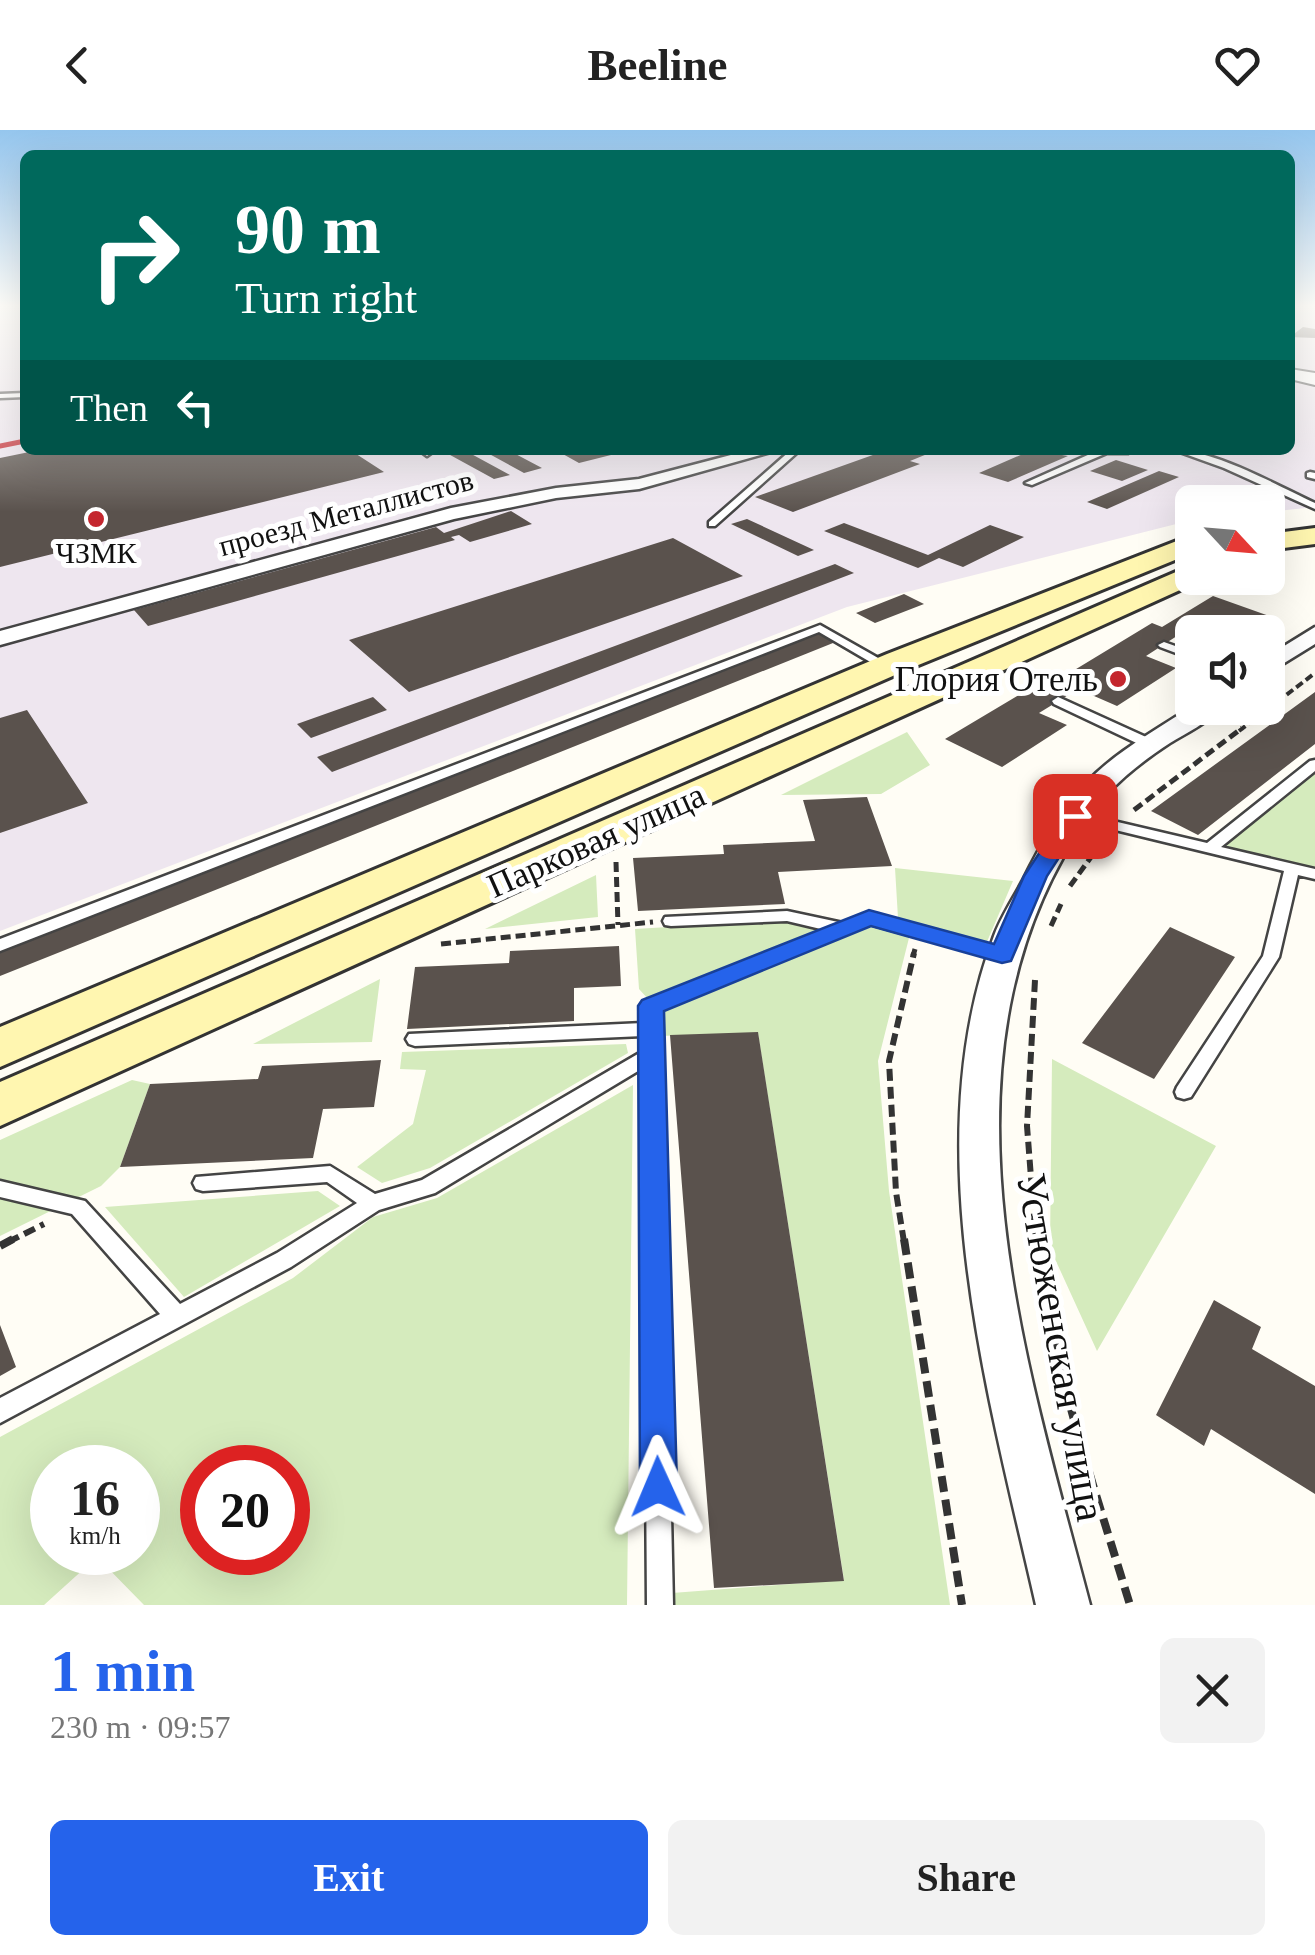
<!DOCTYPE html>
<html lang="en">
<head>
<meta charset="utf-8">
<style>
	body { margin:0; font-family:"Times New Roman",serif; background:#f2f2f2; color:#222; height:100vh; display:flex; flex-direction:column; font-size:38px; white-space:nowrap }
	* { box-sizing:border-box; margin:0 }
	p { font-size:32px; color:#767676 }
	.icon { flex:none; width:55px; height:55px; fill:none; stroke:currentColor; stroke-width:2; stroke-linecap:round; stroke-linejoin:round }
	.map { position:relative; height:1475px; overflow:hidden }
	.sheet { display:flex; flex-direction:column; background:#fff; flex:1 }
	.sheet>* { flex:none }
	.hud { position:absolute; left:20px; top:20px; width:1275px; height:305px; border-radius:15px; box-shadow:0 10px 40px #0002; background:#00695c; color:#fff; overflow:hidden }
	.needle { width:65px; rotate:116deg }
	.controls { position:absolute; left:1175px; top:355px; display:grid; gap:20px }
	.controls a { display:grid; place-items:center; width:110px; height:110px; border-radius:15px; background:#fff; box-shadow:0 10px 40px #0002; font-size:50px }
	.speed { position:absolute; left:30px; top:1315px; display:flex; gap:20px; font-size:50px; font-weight:700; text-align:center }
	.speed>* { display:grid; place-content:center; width:130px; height:130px; border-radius:50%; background:#fff; box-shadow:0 10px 40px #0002; line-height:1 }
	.speed small { font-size:25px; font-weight:400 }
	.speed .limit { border:15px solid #d22; background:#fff; color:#111 }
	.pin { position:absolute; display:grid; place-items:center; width:85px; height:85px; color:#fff; margin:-42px; border-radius:20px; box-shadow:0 5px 15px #0006 }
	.me { position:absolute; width:110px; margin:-55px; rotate:359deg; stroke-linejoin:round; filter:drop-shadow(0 0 8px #0008) }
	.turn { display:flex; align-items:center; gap:35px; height:210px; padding:0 50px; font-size:45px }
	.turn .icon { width:130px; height:130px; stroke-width:2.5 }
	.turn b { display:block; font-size:70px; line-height:85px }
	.then { display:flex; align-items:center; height:95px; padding:0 50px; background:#0003; gap:20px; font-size:38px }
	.round { display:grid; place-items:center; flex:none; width:105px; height:105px; border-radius:15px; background:#f2f2f2 }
	.summary { display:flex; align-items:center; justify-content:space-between; height:170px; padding:0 50px }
	h1 { font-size:60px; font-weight:800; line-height:75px; color:#2563eb }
	.primary-button { display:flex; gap:20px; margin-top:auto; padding:20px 50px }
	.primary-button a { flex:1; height:115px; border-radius:15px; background:#2563eb; color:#fff; font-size:40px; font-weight:800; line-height:115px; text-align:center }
	.primary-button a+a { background:#f2f2f2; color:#222 }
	header { display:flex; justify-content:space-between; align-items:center; height:130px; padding:0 50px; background:#fff; font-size:45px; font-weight:800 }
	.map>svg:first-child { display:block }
	.industrial { fill:#eee6ef }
	.green { fill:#d5ebbd; fill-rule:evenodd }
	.building { fill:#5a524d }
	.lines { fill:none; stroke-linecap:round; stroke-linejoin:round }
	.service-casing { stroke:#444; stroke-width:5 }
	.minor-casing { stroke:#444; stroke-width:5 }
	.tertiary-casing { stroke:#444; stroke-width:4 }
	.secondary-casing { stroke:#333; stroke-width:6 }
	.path-far3 { stroke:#333; stroke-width:4; stroke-dasharray:8 4; stroke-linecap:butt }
	.path-far2 { stroke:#333; stroke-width:5; stroke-dasharray:10 5; stroke-linecap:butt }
	.path-far1 { stroke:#333; stroke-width:6; stroke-dasharray:12 6; stroke-linecap:butt }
	.path { stroke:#333; stroke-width:8; stroke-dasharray:16 8; stroke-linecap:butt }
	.service { fill:#fff; fill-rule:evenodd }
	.minor { fill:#fff; fill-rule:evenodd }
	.tertiary { fill:#fff; fill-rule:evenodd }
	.secondary { fill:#fff6b0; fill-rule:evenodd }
	.rail { stroke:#c4262e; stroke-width:5 }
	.route { fill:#2563eb; stroke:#184099; stroke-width:2.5 }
	.poi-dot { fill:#c4262e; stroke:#fff; stroke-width:4 }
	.labels { text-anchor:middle; stroke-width:10; stroke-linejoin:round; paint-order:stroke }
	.far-street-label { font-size:30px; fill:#111; stroke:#fff }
	.far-poi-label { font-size:30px; fill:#111; stroke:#fff }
	.poi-label { font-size:35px; fill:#111; stroke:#fff; text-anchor:end }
	.street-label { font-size:35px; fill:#111; stroke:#fff }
	.near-street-label { font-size:42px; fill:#111; stroke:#fff }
</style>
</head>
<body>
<header><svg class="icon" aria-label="back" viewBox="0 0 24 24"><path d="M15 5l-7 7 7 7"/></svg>Beeline<svg class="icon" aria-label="heart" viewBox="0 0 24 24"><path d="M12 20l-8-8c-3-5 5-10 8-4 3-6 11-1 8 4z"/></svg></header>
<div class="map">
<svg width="1315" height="1475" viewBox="0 0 1315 1475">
	<rect width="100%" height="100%" fill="#fffdf5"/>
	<path class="industrial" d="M0,176H25V320H1290V176H1315V377L1268,382V372H1192V390L847,477L0,801Z"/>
	<path class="green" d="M907,602L930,635L881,664L781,665Z
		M1315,634V744L1210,718Z
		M895,738L1013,751L986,814L898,788Z
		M596,745L598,787L485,799Z
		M785,790L846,804L871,794L910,804L878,931L889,1061L950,1475H672V1463L844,1450L758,903L659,906L658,880L639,859L635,799Z
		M380,849L372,912L253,914Z
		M626,914L628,923L430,1038L382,1053L357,1037L413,994L426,940L400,939L402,922Z
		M1052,929L1216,1016L1097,1221L1050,1118Z
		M132,950L150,954L120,1037L101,1056L0,1106V1010Z
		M633,955L627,1475H144L97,1427L44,1475H0V1307L293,1148L373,1087L437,1068ZM52,1338H138V1422H52ZM202,1338H288V1422H202Z
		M318,1061L340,1076L184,1167L105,1077Z"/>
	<path class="building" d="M1303,197L1315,199V208L1290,207Z
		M39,320H350L384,342L0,437V328Z
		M441,320H464L510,345L494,349Z
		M482,320H508L542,338L524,343Z
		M573,320H627V321L579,333L561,323Z
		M896,320H937L910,331L920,334L793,382L755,367L884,321Z
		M1032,320L1068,326L1008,352L979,343Z
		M1116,330L1148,340L1122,351L1090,341Z
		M1159,341L1179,347L1107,379L1087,372Z
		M511,381L532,394L470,412L459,405L451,407L455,410L148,496L134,480L436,397L444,403Z
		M747,389L814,420L798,426L731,394Z
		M844,393L928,425L990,395L1024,407L963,437L939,428L918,438L824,401Z
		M673,408L743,446L409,562L349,510Z
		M835,434L854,443L332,642L317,627Z
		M904,464L924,474L875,493L856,483Z
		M1213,466L1272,487L1248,502H1192V509L1180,504L1146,526L1176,538L1117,576L1078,559L1039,583L1067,595L1002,637L945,609L1049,547L1058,550L1152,493L1162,497Z
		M820,501L838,511L0,846V822Z
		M1315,562V614L1198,705L1151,681Z
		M373,567L387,580L311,608L297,594Z
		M27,580L88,673L0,703V588Z
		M867,667L892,736L778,742L785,774L638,781L633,728L724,724L723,715L815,711L803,670Z
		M1170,797L1235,827L1154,949L1082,913Z
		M619,816L621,856L574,858V891L407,899L415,837L509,833L510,821Z
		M758,902L844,1451L714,1458L670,905Z
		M381,930L374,977L323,979L313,1028L120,1037L150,954L258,949L262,936Z
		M1214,1170L1261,1197L1252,1219L1315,1256V1364L1211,1299L1204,1316L1156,1285Z
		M0,1195L16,1237L0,1246Z"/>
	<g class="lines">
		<g class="service-casing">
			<path id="service" d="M25,263V267L0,268V264Z
				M419,320H428L431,323L427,326Z
				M791,320H800L715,396H709V392Z
				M1099,320H1132L1128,323H1107L1032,355L1025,353Z
				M1174,320C1215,320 1276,355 1315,373V379L1224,338Z
				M1310,342L1315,343V349L1307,347V343Z
				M820,495L894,537L892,540H884L819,502L0,821V809Z
				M1164,512L1192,522V529L1160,517L1158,515Z
				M1058,567L1157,612L1159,615L1152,619L1147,618L1054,574L1052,571Z
				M1315,630V641L1221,717L1315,739V749L1298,745L1279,827L1191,967L1184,969L1177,967L1175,962L1177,957L1263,826L1284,741L1070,689L1068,686L1075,682L1207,713L1310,631Z
				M787,781L843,793L869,783L1008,820L1010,824L1008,828L1002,830L870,794L660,879L673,1475H647L643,938L435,1063L379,1080L291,1137L0,1293V1268L160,1184L72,1084L0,1067V1051L85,1071L180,1174L277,1123L357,1073L327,1052L203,1061L196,1059L193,1053L196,1047L330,1036L375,1064L422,1050L643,921V906L415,916L409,914L406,909L409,904L643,893L642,876L645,872L825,800L787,791L671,796L665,795L663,791L665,787Z"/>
		</g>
		<g class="minor-casing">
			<path id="minor" d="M750,320H778L639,359L556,368L454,389L0,515V501L451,378L556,358L639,349Z
				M1315,497V514L1268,543V526Z
				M1192,576L1220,578C1208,593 1186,603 1170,613C1138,634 1109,657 1087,689C925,924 1024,1224 1090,1475H1036C989,1267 915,1014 994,806C1001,787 1013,769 1022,752C1040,716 1060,680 1088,651C1118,620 1157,600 1192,576Z"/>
		</g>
		<g class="tertiary-casing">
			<path id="tertiary" d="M1290,239L1315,243V255L1290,249Z"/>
		</g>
		<g class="secondary-casing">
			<path id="secondary" d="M1315,398V414L1268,420V404Z
				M1192,405V423L911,538L0,937V897L887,524Z
				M1192,435V448H1204L1202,450L0,996V952Z"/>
		</g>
		<path class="path-far3" d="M1239,601L1315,543"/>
		<path class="path-far2" d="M1134,680L1242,598
			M616,732L618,795
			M1070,756L1102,712
			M1051,796L1061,774
			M441,814L653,792
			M913,826L915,819"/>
		<path class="path-far1" d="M1035,850L1027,996L1036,1112
			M8,1112L44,1094
			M904,1112L896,1062L889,931L914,823"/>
		<path class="path" d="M904,1109L962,1475
			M1036,1109C1052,1236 1093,1353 1130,1475
			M0,1116L13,1109"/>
		<use href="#service" class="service"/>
		<use href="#minor" class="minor"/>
		<use href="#tertiary" class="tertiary"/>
		<use href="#secondary" class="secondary"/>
		<path class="rail" d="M0,316L25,311"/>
	</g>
	<linearGradient id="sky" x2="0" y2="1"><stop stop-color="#95c6ee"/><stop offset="0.46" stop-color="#fffefa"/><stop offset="1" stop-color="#fffefa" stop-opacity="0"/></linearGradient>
	<rect width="1315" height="382" fill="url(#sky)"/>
	<path class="route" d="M1075,679L1086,686L1047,746L1011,831L1002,833L871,796L664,881L677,1357L672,1370L658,1376L645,1370L640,1357L638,876L642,870L869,780L994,814L1024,746L1067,681Z"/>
	<g class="poi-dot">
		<circle cx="96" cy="389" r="10"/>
		<circle cx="1118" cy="549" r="10"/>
	</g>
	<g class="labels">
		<g class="far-street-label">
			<text transform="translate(346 383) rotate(-15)" y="10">проезд Металлистов</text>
		</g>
		<g class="far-poi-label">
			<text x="96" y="433">ЧЗМК</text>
		</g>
		<g class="poi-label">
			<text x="1098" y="561">Глория Отель</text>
		</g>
		<g class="street-label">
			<text transform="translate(596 710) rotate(-24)" y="12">Парковая улица</text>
		</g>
		<g class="near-street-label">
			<text transform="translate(1062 1217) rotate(80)" y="15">Устюженская улица</text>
		</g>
	</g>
</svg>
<div class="controls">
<a><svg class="needle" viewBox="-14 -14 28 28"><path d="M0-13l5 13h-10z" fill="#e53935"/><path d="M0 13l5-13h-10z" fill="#767676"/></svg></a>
<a><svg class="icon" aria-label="sound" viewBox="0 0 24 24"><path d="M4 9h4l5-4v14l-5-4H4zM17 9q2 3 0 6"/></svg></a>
</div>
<div class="speed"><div>16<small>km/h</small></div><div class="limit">20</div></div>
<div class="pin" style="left:1075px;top:686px;background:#d93025"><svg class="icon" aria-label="arrive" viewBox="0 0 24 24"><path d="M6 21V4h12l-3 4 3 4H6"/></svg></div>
<svg class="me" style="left:658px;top:1357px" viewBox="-20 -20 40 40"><path d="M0-17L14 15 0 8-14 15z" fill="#2563eb" stroke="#fff" stroke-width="4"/></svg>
<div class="hud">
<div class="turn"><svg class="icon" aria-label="right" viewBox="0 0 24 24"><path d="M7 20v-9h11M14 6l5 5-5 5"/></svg><div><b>90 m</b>Turn right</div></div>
<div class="then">Then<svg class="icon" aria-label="left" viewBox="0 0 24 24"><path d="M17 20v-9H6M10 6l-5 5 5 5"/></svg></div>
</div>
</div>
<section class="sheet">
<div class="summary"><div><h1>1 min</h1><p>230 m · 09:57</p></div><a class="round"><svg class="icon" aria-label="close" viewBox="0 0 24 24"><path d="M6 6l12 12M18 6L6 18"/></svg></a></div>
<div class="primary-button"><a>Exit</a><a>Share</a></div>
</section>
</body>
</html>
